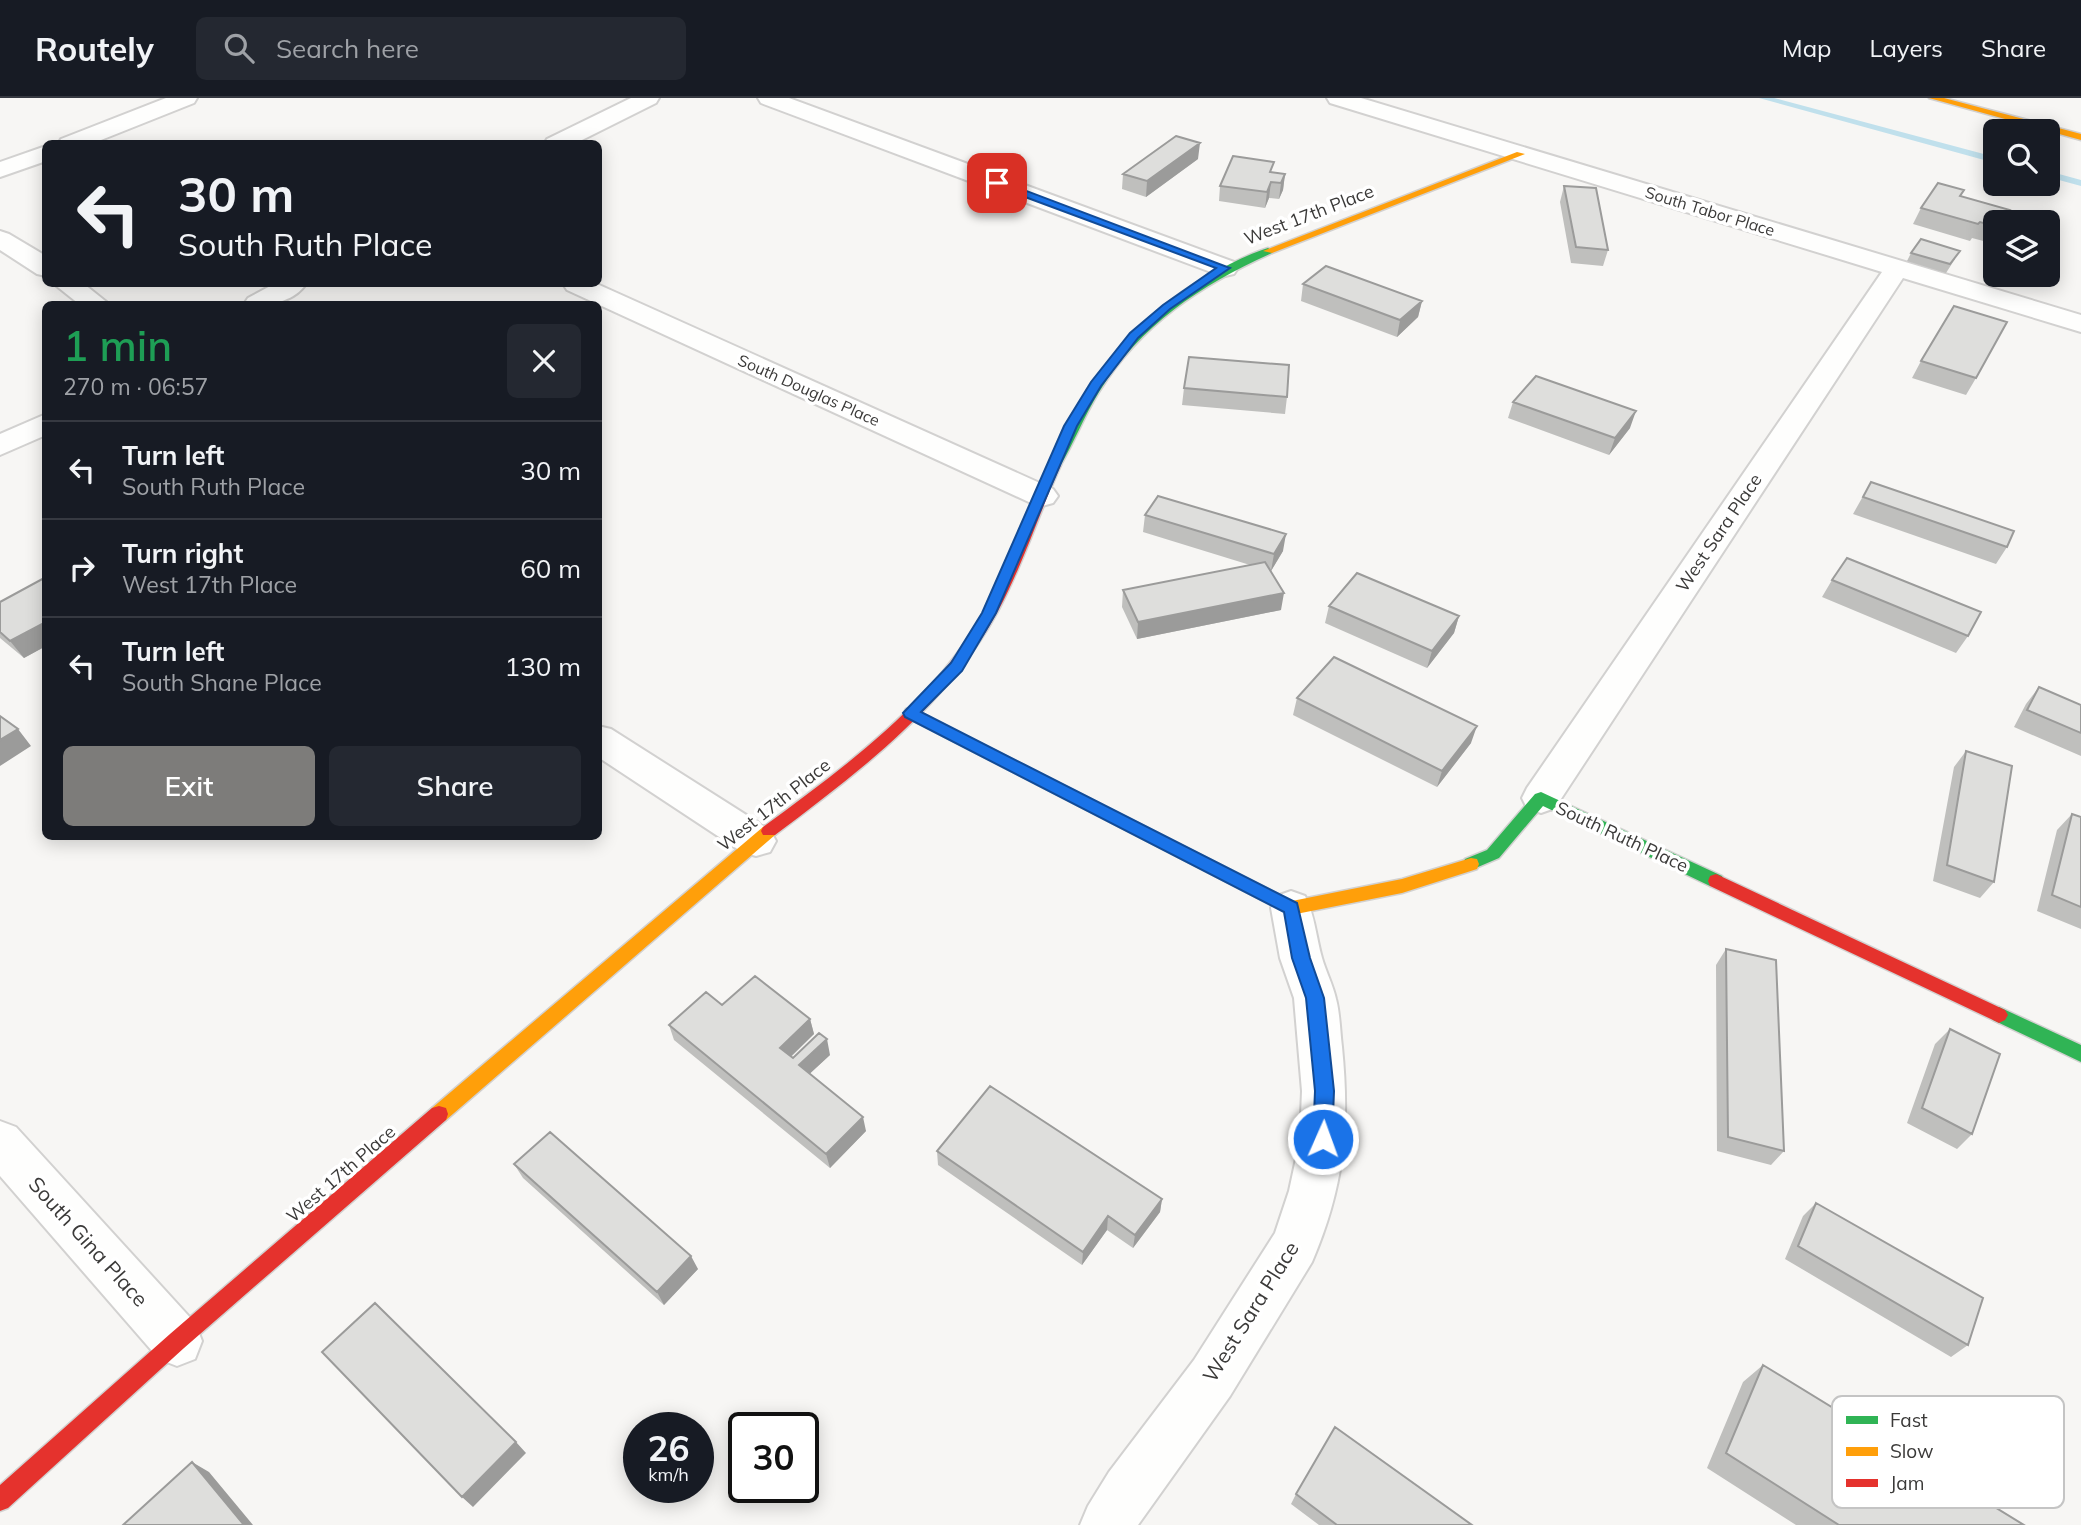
<!DOCTYPE html>
<html lang="en">
<head>
<meta charset="utf-8">
<style>
	body { margin:0; font-family:Mulish,sans-serif; background:#242831; color:#f1f3f6; height:100vh; display:flex; flex-direction:column; font-size:26px; white-space:nowrap }
	* { box-sizing:border-box; margin:0 }
	p { font-size:23px; color:#9ea1a6 }
	.icon { flex:none; width:38px; height:38px; fill:none; stroke:currentColor; stroke-width:2; stroke-linecap:round; stroke-linejoin:round }
	.map { position:relative; flex:1; overflow:hidden }
	.drawer { position:absolute; left:42px; top:203px; width:560px; height:539px; display:flex; flex-direction:column; background:#171b24; border-radius:10px; box-shadow:0 4px 18px #0003 }
	.drawer>* { flex:none }
	.top-card { position:absolute; left:42px; top:42px; width:560px; height:147px; border-radius:10px; box-shadow:0 4px 18px #0003; background:#171b24; color:#f1f3f6; overflow:hidden }
	.buttons { position:absolute; left:1983px; top:21px; display:grid; gap:14px }
	.buttons a { display:grid; place-items:center; width:77px; height:77px; border-radius:10px; background:#171b24; box-shadow:0 4px 18px #0003; font-size:35px }
	.speed { position:absolute; left:623px; top:1314px; display:flex; gap:14px; font-size:35px; font-weight:700; text-align:center }
	.speed>* { display:grid; place-content:center; width:91px; height:91px; border-radius:50%; background:#171b24; box-shadow:0 4px 18px #0003; line-height:1 }
	.speed small { font-size:18px; font-weight:400 }
	.speed .limit { border:4px solid #111; border-radius:10px; background:#fff; color:#111 }
	.pin { position:absolute; display:grid; place-items:center; width:60px; height:60px; color:#fff; margin:-30px; border-radius:14px; box-shadow:0 4px 10px #0006 }
	.me { position:absolute; width:77px; margin:-38px; rotate:2deg; stroke-linejoin:round; filter:drop-shadow(0 0 5px #0008) }
	.turn { display:flex; align-items:center; gap:24px; height:147px; padding:0 21px; font-size:32px }
	.turn .icon { width:91px; height:91px; stroke-width:2.5 }
	.turn b { display:block; font-size:49px; line-height:60px }
	.round { display:grid; place-items:center; flex:none; width:74px; height:74px; border-radius:10px; background:#242831 }
	.summary { display:flex; align-items:center; justify-content:space-between; height:119px; padding:0 21px }
	h1 { font-size:42px; font-weight:600; line-height:52px; color:#1e9e55 }
	.cta { display:flex; gap:14px; margin-top:auto; padding:14px 21px }
	.cta a { flex:1; height:80px; border-radius:10px; background:#7d7c7a; color:#fff; font-size:28px; font-weight:600; line-height:80px; text-align:center }
	.cta a+a { background:#242831; color:#f1f3f6 }
	ul { padding:0; list-style:none }
	li { display:flex; align-items:center; gap:21px; height:98px; padding:0 21px; border-top:2px solid #363941 }
	li div { flex:1 }
	li b { display:block; font-size:26px }
	li em { font-style:normal }
	header { display:flex; align-items:center; gap:42px; box-sizing:border-box; height:98px; padding:0 35px; background:#171b24; border-bottom:2px solid #363941 }
	header strong { font-size:33px }
	nav { display:flex; gap:38px; margin-inline-start:auto; font-size:24px }
	.search { width:490px; height:63px; background:#242831; display:flex; align-items:center; gap:18px; box-sizing:border-box; padding:0 24px; border-radius:10px; color:#9ea1a6; font-size:26px }
	.map>svg:first-child { display:block }
	.lines { fill:none; stroke-linecap:round; stroke-linejoin:round }
	.stream { fill:#c0e0ec; fill-rule:evenodd }
	.street-casing { stroke:#d2d1d0; stroke-width:4 }
	.fast-casing { stroke:#d2d1d0; stroke-width:3 }
	.slow-casing { stroke:#d2d1d0; stroke-width:3 }
	.jam-casing { stroke:#d2d1d0; stroke-width:3 }
	.street { fill:#fefefd; fill-rule:evenodd }
	.fast { fill:#30b455; fill-rule:evenodd }
	.slow { fill:#ff9f0a; fill-rule:evenodd }
	.jam { fill:#e5322d; fill-rule:evenodd }
	.wall { fill:#bfbfbd }
	.shaded-wall { fill:#9b9b9a }
	.building { fill:#dededc; stroke:#9b9b9a; stroke-width:2 }
	.route { fill:#1a73e8; stroke:#114b97; stroke-width:2 }
	.labels { text-anchor:middle; stroke-width:7; stroke-linejoin:round; paint-order:stroke }
	.far-street-label { font-size:16px; fill:#3b3a39; stroke:#fff }
	.street-label { font-size:18px; fill:#3b3a39; stroke:#fff }
	.near-street-label { font-size:21px; fill:#3b3a39; stroke:#fff }
	.key { fill:#fff; stroke:#c4c4c4; stroke-width:2 }
	.key-label { font-size:19px; fill:#3b3a39 }
</style>
</head>
<body>
<header>
<strong>Routely</strong>
<div class="search"><svg class="icon" aria-label="search" viewBox="0 0 24 24"><circle cx="10" cy="10" r="6"/><path d="M15 15l6 6"/></svg>Search here</div>
<nav><a>Map</a><a>Layers</a><a>Share</a></nav>
</header>
<div class="map">
<svg width="2081" height="1427" viewBox="0 0 2081 1427">
	<rect width="100%" height="100%" fill="#f7f6f4"/>
	<g class="lines">
		<path class="stream" d="M1759,0H1774L1995,59V65Z
			M2048,73L2081,82V88L2048,79Z"/>
		<g class="street-casing">
			<path id="street" d="M166,0H197L194,5L91,46H58L61,41Z
				M631,0H659L656,5L574,46H544L547,41Z
				M758,0H789L1234,164L1238,170L1234,176L1225,178L1216,176L761,5Z
				M1327,0H1361L2081,217V234L1903,180L1555,710L1541,715L1527,710L1522,700L1527,690L1882,174L1330,5Z
				M46,48V63L0,79V64Z
				M0,133L9,136L46,158V178L37,176L0,152Z
				M54,186H84L109,206H79Z
				M274,186H306C292,206 265,208 244,206L248,200Z
				M563,186H597L1053,391L1058,398L1053,405L1042,408L1031,405L567,192Z
				M46,316V337L0,357V336Z
				M598,628L611,631L770,732L776,743L770,754L756,758L742,754L598,659Z
				M1291,793L1305,798C1315,818 1316,839 1322,860C1326,874 1333,887 1336,901C1340,916 1340,933 1342,949C1350,1029 1344,1089 1312,1164L1230,1298L1138,1427H1080L1088,1408L1109,1374L1194,1262L1275,1135L1289,1093L1300,1042L1302,993L1294,900L1280,860L1271,810L1277,798Z
				M0,1023L16,1029L195,1225L202,1243L195,1261L177,1268L159,1261L0,1078Z"/>
		</g>
		<g class="fast-casing">
			<path id="fast" d="M1268,150L1273,153L1272,155C1201,187 1141,226 1099,294C1084,318 1074,345 1059,370H1051L1049,367C1088,286 1129,222 1209,177C1228,167 1248,156 1268,150Z
				M1541,694L1722,778L1724,783L1722,788H1710L1543,708L1499,760L1471,772L1465,771L1463,766L1465,761L1487,752L1535,696Z
				M1999,909L2081,947V964L1993,922L1990,917L1993,912Z"/>
		</g>
		<g class="slow-casing">
			<path id="slow" d="M1929,0H1944L2081,36V42Z
				M1517,54L1525,56L1272,155L1263,153Z
				M911,610L1292,803L1402,781L1471,760L1477,761L1479,766L1477,771L1402,795L1291,817L906,619L904,615L906,611Z
				M769,727L775,729L777,733L775,737L446,1022L439,1024L432,1022L430,1016L432,1010L763,729Z"/>
		</g>
		<g class="jam-casing">
			<path id="jam" d="M1055,363L1061,367C1039,415 1023,467 998,513C946,609 860,673 775,737H763L761,733L763,729C846,668 933,605 984,514C1009,467 1026,415 1049,367Z
				M1716,776L2005,912L2008,917L2005,922L1999,925L1993,922L1710,788L1708,783L1710,778Z
				M439,1008L446,1010L448,1016L446,1022L184,1250L8,1410L0,1413V1387L170,1236L432,1010Z"/>
		</g>
		<use href="#street" class="street"/>
		<use href="#fast" class="fast"/>
		<use href="#slow" class="slow"/>
		<use href="#jam" class="jam"/>
	</g>
	<path class="wall" d="M1198,61L1146,99L1122,91L1123,76Z
		M1273,74L1285,76L1283,92L1279,101L1269,100L1265,110L1219,103L1220,88Z
		M1564,88L1608,152L1603,168L1571,165L1560,104Z
		M1961,99L1995,124V139L1991,145L1972,140L1970,143L1913,126L1921,110Z
		M1911,155L1955,161L1946,175L1907,163Z
		M1303,186L1422,203L1418,219L1397,239L1301,203Z
		M1921,263L1976,280L1966,297L1912,280Z
		M1184,290L1287,299L1285,316L1182,307Z
		M1513,304L1630,330L1609,357L1508,320Z
		M1871,384L2007,449L1996,466L1853,416Z
		M1145,417L1283,453L1271,473L1281,512L1137,541L1122,509L1123,492L1250,467L1143,434Z
		M46,479V548L24,560L0,540V504Z
		M1832,482L1968,538L1956,555L1822,499Z
		M1329,508L1459,518L1454,535L1427,570L1325,525Z
		M2039,589L2081,607V658L2014,629L2026,606Z
		M1297,600L1471,645L1437,689L1293,617Z
		M1966,653L1994,784L1980,800L1933,783L1954,669Z
		M2072,716L2081,719V831L2037,813L2057,732Z
		M1726,851L1784,1053L1771,1067L1717,1053L1716,867Z
		M722,907L810,921L814,936L791,959L793,960L830,957L809,976L866,1033L830,1070L674,942L669,927Z
		M1950,931L1972,1036L1957,1051L1907,1025L1935,946Z
		M937,1053L1162,1101L1160,1114L1133,1150L1107,1132L1082,1167L938,1067Z
		M514,1066L698,1171L664,1207L523,1080Z
		M1816,1105L1968,1247L1951,1259L1785,1161L1803,1118Z
		M1763,1267L2024,1427H1796L1707,1370L1743,1284Z
		M1296,1396L1472,1427H1319L1291,1406Z"/>
	<path class="shaded-wall" d="M1200,45L1198,61L1146,99L1147,83Z
		M1285,76L1283,92L1279,101L1281,85Z
		M1271,84L1269,100L1265,110L1267,94Z
		M1422,203L1418,219L1397,239L1400,222Z
		M1636,313L1630,330L1609,357L1615,340Z
		M1286,436L1283,453L1271,473L1274,456Z
		M1284,495L1281,512L1137,541L1138,524Z
		M1459,518L1454,535L1427,570L1432,553Z
		M46,524V548L24,560L10,543Z
		M1477,628L1471,645L1437,689L1442,673Z
		M18,631L31,648L0,668V642Z
		M810,921L814,936L784,965L780,950Z
		M827,941L830,957L803,982L799,967Z
		M863,1019L866,1033L830,1070L826,1056Z
		M1162,1101L1160,1114L1133,1150L1135,1137Z
		M1108,1118L1107,1132L1082,1167L1083,1154Z
		M691,1158L698,1171L664,1207L657,1194Z
		M516,1344L526,1355L473,1409L462,1399Z
		M192,1364L209,1374L253,1427H244Z"/>
	<path class="building" d="M1176,38L1200,45L1147,83L1123,76Z
		M1233,58L1274,64L1270,74L1285,76L1281,85L1271,84L1267,94L1220,88Z
		M1938,85L1964,92L1960,98L2010,112L2003,124H1995V128L1980,124L1978,126L1921,110Z
		M1564,88L1596,90L1608,152L1576,149Z
		M1921,141L1960,153L1950,166L1911,155Z
		M1326,168L1422,203L1400,222L1303,186Z
		M1954,208L2007,224L1976,280L1921,263Z
		M1189,259L1289,267L1287,299L1184,290Z
		M1536,278L1636,313L1615,340L1513,304Z
		M1871,384L2014,433L2007,449L1863,399Z
		M1158,398L1286,436L1274,456L1145,417Z
		M1847,460L1981,514L1968,538L1832,482Z
		M1265,464L1284,495L1138,524L1123,492Z
		M1357,475L1459,518L1432,553L1329,508Z
		M46,479V524L10,543L0,534V504Z
		M1334,559L1477,628L1442,673L1297,600Z
		M2039,589L2081,607V635L2027,612Z
		M0,618L18,631L0,642Z
		M1966,653L2012,668L1994,784L1947,767Z
		M2072,716L2081,719V809L2052,797Z
		M1726,851L1776,862L1784,1053L1728,1039Z
		M755,878L810,921L780,950L793,960L819,935L827,941L799,967L863,1019L826,1056L669,927L706,894L722,907Z
		M1950,931L2000,956L1972,1036L1922,1010Z
		M990,988L1162,1101L1135,1137L1108,1118L1083,1154L937,1053Z
		M550,1034L691,1158L657,1194L514,1066Z
		M1816,1105L1983,1200L1968,1247L1798,1148Z
		M375,1205L516,1344L462,1399L322,1254Z
		M1763,1267L2024,1427H1839L1726,1355Z
		M1335,1329L1472,1427H1337L1296,1396Z
		M192,1364L244,1427H123Z"/>
	<path class="route" d="M993,83H1000L1230,170L1170,211L1138,240L1101,288L1077,328L996,515L962,573L921,614L1297,805L1310,860L1324,900L1334,993L1332,1041L1330,1048L1323,1050L1316,1048L1313,1041L1315,993L1306,900L1292,860L1284,814L905,619L903,615L951,565L982,515L1064,328L1091,284L1130,235L1163,207L1216,170L993,87Z"/>
	<g class="labels">
		<g class="far-street-label">
			<text transform="translate(1710 113) rotate(17)" y="6">South Tabor Place</text>
			<text transform="translate(809 292) rotate(24)" y="6">South Douglas Place</text>
		</g>
		<g class="street-label">
			<text transform="translate(1309 117) rotate(-21)" y="6">West 17th Place</text>
			<text transform="translate(1719 435) rotate(-56)" y="6">West Sara Place</text>
			<text transform="translate(774 707) rotate(-38)" y="6">West 17th Place</text>
			<text transform="translate(1622 739) rotate(25)" y="6">South Ruth Place</text>
			<text transform="translate(341 1076) rotate(-41)" y="6">West 17th Place</text>
		</g>
		<g class="near-street-label">
			<text transform="translate(88 1144) rotate(48)" y="7">South Gina Place</text>
			<text transform="translate(1251 1214) rotate(-58)" y="7">West Sara Place</text>
		</g>
	</g>
	<rect x="1832" y="1298" width="232" height="112" rx="10" class="key"/>
	<rect x="1846" y="1318" width="32" height="8" fill="#30b455"/>
	<rect x="1846" y="1349" width="32" height="9" fill="#ff9f0a"/>
	<rect x="1846" y="1381" width="32" height="8" fill="#e5322d"/>
	<g class="key-label">
		<text x="1890" y="1329">Fast</text>
		<text x="1890" y="1360">Slow</text>
		<text x="1890" y="1392">Jam</text>
	</g>
</svg>
<div class="buttons">
<a><svg class="icon" aria-label="search" viewBox="0 0 24 24"><circle cx="10" cy="10" r="6"/><path d="M15 15l6 6"/></svg></a>
<a><svg class="icon" aria-label="layers" viewBox="0 0 24 24"><path d="M12 4l9 5-9 5-9-5zM3 14l9 5 9-5"/></svg></a>
</div>
<div class="speed"><div>26<small>km/h</small></div><div class="limit">30</div></div>
<div class="pin" style="left:997px;top:85px;background:#d93025"><svg class="icon" aria-label="arrive" viewBox="0 0 24 24"><path d="M6 21V4h12l-3 4 3 4H6"/></svg></div>
<svg class="me" style="left:1323px;top:1041px" viewBox="-20 -20 40 40"><circle r="17" fill="#1a73e8" stroke="#fff" stroke-width="3"/><path d="M0-11L8 9 0 5-8 9z" fill="#fff"/></svg>
<div class="top-card">
<div class="turn"><svg class="icon" aria-label="left" viewBox="0 0 24 24"><path d="M17 20v-9H6M10 6l-5 5 5 5"/></svg><div><b>30 m</b>South Ruth Place</div></div>
</div>
<section class="drawer">
<div class="summary"><div><h1>1 min</h1><p>270 m · 06:57</p></div><a class="round"><svg class="icon" aria-label="close" viewBox="0 0 24 24"><path d="M6 6l12 12M18 6L6 18"/></svg></a></div>
<ul>
<li><svg class="icon" aria-label="left" viewBox="0 0 24 24"><path d="M17 20v-9H6M10 6l-5 5 5 5"/></svg><div><b>Turn left</b><p>South Ruth Place</p></div><em>30 m</em></li>
<li><svg class="icon" aria-label="right" viewBox="0 0 24 24"><path d="M7 20v-9h11M14 6l5 5-5 5"/></svg><div><b>Turn right</b><p>West 17th Place</p></div><em>60 m</em></li>
<li><svg class="icon" aria-label="left" viewBox="0 0 24 24"><path d="M17 20v-9H6M10 6l-5 5 5 5"/></svg><div><b>Turn left</b><p>South Shane Place</p></div><em>130 m</em></li>
</ul>
<div class="cta"><a>Exit</a><a>Share</a></div>
</section>
</div>
</body>
</html>
